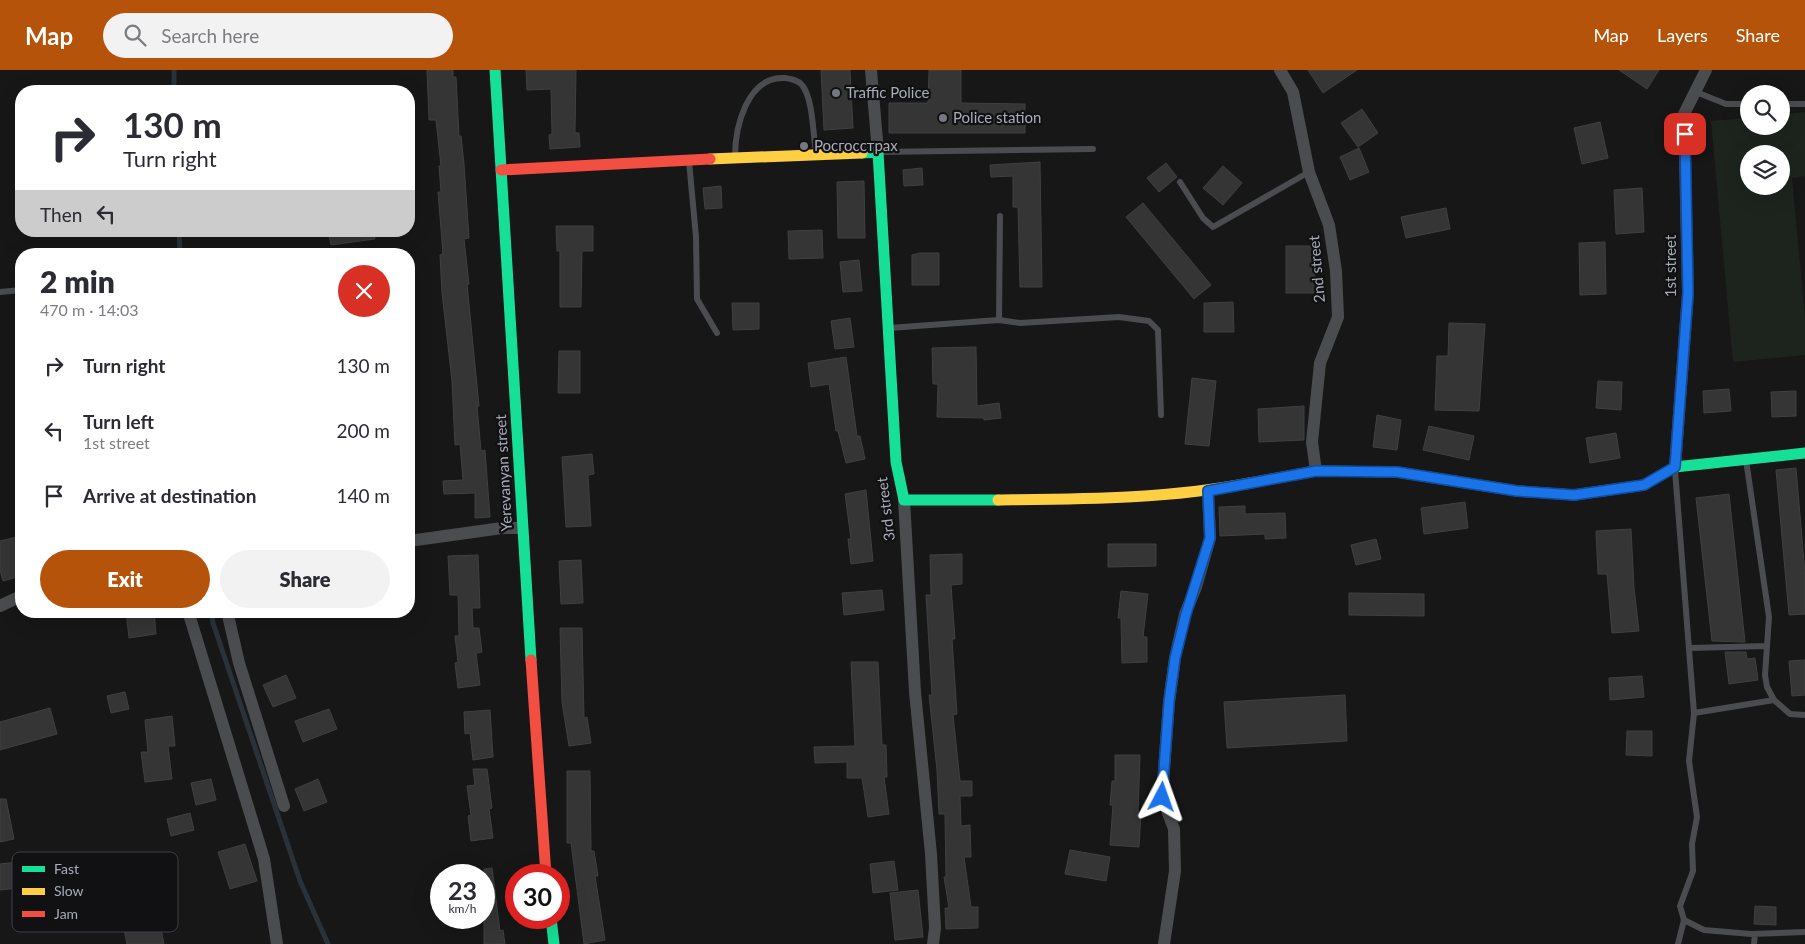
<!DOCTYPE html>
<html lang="en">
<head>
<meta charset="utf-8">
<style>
	body { margin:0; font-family:Lato,sans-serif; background:#f2f2f3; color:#2b2b33; height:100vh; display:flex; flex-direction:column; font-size:19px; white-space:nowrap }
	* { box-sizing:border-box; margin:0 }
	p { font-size:16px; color:#7c7c81 }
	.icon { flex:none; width:28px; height:28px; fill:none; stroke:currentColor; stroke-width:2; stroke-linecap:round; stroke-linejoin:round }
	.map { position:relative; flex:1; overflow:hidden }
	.panel { position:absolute; left:15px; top:178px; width:400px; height:370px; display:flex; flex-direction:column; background:#fff; border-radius:20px; box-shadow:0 5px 20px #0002 }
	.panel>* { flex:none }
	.banner { position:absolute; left:15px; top:15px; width:400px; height:152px; border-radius:20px; box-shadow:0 5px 20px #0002; background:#fff; color:#2b2b33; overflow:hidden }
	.tools { position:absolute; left:1740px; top:15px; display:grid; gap:10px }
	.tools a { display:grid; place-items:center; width:50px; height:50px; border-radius:50%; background:#fff; box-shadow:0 5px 20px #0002; font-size:25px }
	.speed { position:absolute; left:430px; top:794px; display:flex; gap:10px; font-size:25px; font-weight:700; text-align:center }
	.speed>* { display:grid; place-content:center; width:65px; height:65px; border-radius:50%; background:#fff; box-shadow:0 5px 20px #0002; line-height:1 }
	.speed small { font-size:12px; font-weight:400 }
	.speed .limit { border:8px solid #d22; background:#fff; color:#111 }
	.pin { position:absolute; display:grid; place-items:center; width:42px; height:42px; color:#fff; margin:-21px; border-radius:10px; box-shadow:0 2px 8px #0006 }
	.me { position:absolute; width:55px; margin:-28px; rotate:4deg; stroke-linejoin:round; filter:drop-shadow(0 0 4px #0008) }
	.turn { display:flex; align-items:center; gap:18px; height:105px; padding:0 25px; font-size:22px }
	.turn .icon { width:65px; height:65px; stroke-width:2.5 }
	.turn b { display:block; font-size:35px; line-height:42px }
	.then { display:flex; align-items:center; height:48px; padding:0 25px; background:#0003; gap:10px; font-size:19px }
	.round { display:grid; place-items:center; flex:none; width:52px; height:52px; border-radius:26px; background:#f2f2f3 }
	.summary { display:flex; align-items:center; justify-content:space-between; height:85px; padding:0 25px }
	h1 { font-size:30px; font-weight:800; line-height:38px }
	.button { display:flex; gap:10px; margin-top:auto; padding:10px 25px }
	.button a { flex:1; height:58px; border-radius:30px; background:#b45309; color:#fff; font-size:20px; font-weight:800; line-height:58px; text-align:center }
	.button a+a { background:#f2f2f3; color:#2b2b33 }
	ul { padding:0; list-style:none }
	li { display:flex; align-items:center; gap:15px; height:65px; padding:0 25px }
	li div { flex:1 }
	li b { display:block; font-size:19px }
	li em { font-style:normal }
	header { display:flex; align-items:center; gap:30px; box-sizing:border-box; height:70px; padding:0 25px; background:#b45309; color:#fff }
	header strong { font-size:24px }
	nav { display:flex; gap:28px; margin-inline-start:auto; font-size:18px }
	.search { width:350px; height:45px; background:#f2f2f3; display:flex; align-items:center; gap:12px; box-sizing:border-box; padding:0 18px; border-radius:28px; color:#7c7c81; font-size:19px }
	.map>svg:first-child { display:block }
	.green { fill:#1d241e; fill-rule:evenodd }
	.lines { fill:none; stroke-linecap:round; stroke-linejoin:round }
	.stream { stroke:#2a3239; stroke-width:5 }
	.building { fill:#353536; stroke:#3f4043 }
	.lane { stroke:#4b4c50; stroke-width:6 }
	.street { stroke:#4b4c50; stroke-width:12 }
	.fast { stroke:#16e098; stroke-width:11 }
	.slow { stroke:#ffcf43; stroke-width:11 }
	.jam { stroke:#f24e42; stroke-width:11 }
	.route-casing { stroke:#114b97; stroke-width:12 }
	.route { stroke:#1a73e8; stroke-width:9 }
	.poi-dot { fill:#757880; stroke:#111113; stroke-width:2 }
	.labels { text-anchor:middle; stroke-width:4.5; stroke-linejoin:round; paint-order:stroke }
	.poi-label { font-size:15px; fill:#a8adb8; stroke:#111113; text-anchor:start }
	.street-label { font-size:15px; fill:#a8adb8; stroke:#111113 }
	.key { fill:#111113; stroke:#3e4045; stroke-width:1 }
	.key-label { font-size:14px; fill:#a8adb8 }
</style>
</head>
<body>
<header>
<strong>Map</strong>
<div class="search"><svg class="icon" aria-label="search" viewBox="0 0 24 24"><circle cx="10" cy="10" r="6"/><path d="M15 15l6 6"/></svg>Search here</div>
<nav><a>Map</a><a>Layers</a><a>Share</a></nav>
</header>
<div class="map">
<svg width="1805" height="874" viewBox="0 0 1805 874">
	<rect width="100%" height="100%" fill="#171717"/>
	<path class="green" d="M1805,42V106L1792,108L1805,248V285L1733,292L1711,51L1749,48V56H1781V45ZM1749,84H1781V116H1749Z"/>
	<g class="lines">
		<path class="stream" d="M174,0V21
			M179,161L180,184
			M211,541L213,553L300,811L328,874"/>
	</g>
	<path class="building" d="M427,0H453V7H456L459,66H461L464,94L469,168L464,169L469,214H467L479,336H477L481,381L485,380L490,447L475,448V423L444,424L443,411L463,410L460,374L455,375L452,311L442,223L440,185L443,184L438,122H441L439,96H441L436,50H429Z
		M526,0H576L575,63H579L580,77L550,79L549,65L552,64L551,19L527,20Z
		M821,0H850L853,58L824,60Z
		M929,0H961V33L1025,34V63H889V33H928Z
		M1308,0H1357L1323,23Z
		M1619,0H1659L1647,19Z
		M1362,39L1378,63L1358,77L1341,53Z
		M1600,52L1608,88L1582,94L1574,58Z
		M1359,78L1369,102L1350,110L1340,87Z
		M1040,92L1042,217H1020L1018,137H1013V106L991,107L990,95Z
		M1166,93L1177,107L1159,122L1147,108Z
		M1223,96L1242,113L1223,135L1203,118Z
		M922,98L923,115L904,116L903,100Z
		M864,111L865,168H838L837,112Z
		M721,116L722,138L705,139L703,118Z
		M1642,118L1644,162L1616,164L1614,120Z
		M1143,133L1211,215L1194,229L1126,147Z
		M1446,138L1450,159L1406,168L1401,147Z
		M556,156H593V181H582L581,237H560V181H557Z
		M822,160L823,188L789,189L788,161Z
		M328,161H374L375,169L331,175Z
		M1605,172L1606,224L1580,225L1579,173Z
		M1286,176H1315L1314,223H1286Z
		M920,183H939V215H912V185Z
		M859,190L862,221L843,222L840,192Z
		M1233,232L1234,262H1204V233Z
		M732,233H759V259L733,260Z
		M850,248L854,277L835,279L831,251Z
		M1449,253L1485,254L1479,341L1435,340L1437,286H1448Z
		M976,277L977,336L999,333L1001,348L984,350V348L937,347L938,314H933L932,278Z
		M559,281H580V323H558Z
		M846,287L857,366H860L865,389L846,393L838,361H836L829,314L811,317L808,293Z
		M1192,308L1216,311L1209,376L1185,374Z
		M1598,311L1622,312L1621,340L1596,338Z
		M1729,319L1731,341L1704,343L1703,321Z
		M1796,321V346L1772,347L1771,322Z
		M1304,336V370L1259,372L1258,339Z
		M1377,345L1401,350L1397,380L1373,377Z
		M1429,356L1474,366L1469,390L1423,380Z
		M1616,363L1620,388L1590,393L1586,368Z
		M592,384L594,404L588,405L591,456L566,457L562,387Z
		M1796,398L1805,504V544L1789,545L1776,400Z
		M866,420L873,491L851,494L848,469H851L845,424Z
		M1729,424L1745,572L1712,571L1696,428Z
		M1465,432L1468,458L1424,464L1421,438Z
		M1245,436V444L1285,443L1286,468L1265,469V464L1220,466L1219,437Z
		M1631,459L1634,518L1639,561L1612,563L1607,504H1598L1596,461Z
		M17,467L21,485V506L3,511L0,500V471Z
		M1376,469L1381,489L1356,495L1351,475Z
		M1108,474H1156V496L1108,497Z
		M962,484V514L951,515L955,569H952L957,644L953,645L960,711H972V726H960L961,756L970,755L971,787H964L971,837H978V858L946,859L945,838H949L944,807H946L945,744H939L937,700L929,625H932L926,525H931L930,485Z
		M478,485L480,538H472L473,558H479L482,582L476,583L480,615L458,618L455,593L458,592L455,566H459L458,525H450L448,486Z
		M581,490L583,533L561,534L559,491Z
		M882,520L884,540L844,545L842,523Z
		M1121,521L1148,524L1143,567H1147V592L1122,593L1121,548H1118Z
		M1349,523L1424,524V546L1349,545Z
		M126,541H154L156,564L129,568Z
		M560,558H582L584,648L587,647L591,673L569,676L562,632Z
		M1725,582H1746L1747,589L1755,588L1758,610L1729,614Z
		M1805,590V625L1792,626L1789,591Z
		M851,592H878L882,675H886L887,707H884L889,744L868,747L862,708H847V692L815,693L814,677L855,676Z
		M286,605L296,628L273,637L263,615Z
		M1642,606L1644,627L1610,630L1609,608Z
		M125,622L129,639L111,643L107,626Z
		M1345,625L1347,671L1227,678L1224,632Z
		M50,638L57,664L0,680V652Z
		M329,639L337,659L303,672L295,651Z
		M490,640L493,687L473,690L470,663L465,664L464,642Z
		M172,646L175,676H168L172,709L145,712L141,682H148L145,650Z
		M1627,661H1652V686L1626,685Z
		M1115,685H1140L1138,742H1141L1139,777L1110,775L1113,735H1110L1112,711H1115Z
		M473,699H487L492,738L489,739L493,768L471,771L468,746L471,745L467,716L475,715Z
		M567,701H590L591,781H594L598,806H595L605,870L584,874L571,773H567Z
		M211,709L216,730L196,735L191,713Z
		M318,709L327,732L304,741L295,719Z
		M0,729H6L14,769L0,772Z
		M190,743L194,760L171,766L167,749Z
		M245,774L257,811L230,819L218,782Z
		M1070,780L1110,787L1106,811L1065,804Z
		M894,791L898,820L873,823L870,794Z
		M17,792L20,818L0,820V794Z
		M492,798L500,861L503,860L505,874H484V799Z
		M918,820L923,867L895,870L890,823Z
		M156,833L164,874H127L120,840Z
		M1755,836L1776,837V855L1754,854Z"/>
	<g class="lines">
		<path class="lane" d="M1696,22L1726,34H1749
			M1781,34H1805
			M879,82L1093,79
			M735,87C735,57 747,6 785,8C791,9 798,10 802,15C813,28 813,65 816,82
			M689,91L696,167L697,229L717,263
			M1180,112L1203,148L1213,157L1309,102
			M0,222L21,220
			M999,250L1020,253L1119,247L1149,251L1158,260L1161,345
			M889,258L999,250L1000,146
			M1746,390L1769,547L1765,605L1767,617L1774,630L1790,644L1805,645
			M1675,400L1694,643L1689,691L1697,747L1692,774L1693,801L1680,836L1684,850L1704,860L1751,864L1805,862
			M1689,578L1767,576
			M1694,643L1774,630
			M1678,874L1684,850
			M1754,874L1755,864"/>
		<path class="street" d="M871,0L878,82
			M1280,0L1293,22L1309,102L1329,155L1336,201L1338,247L1320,293L1312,372L1316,401
			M1675,397L1688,223L1684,44L1706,0
			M904,430L915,622L931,784L935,858L933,874
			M409,471L502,458H522
			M0,536L21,526
			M188,541L264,789L277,874
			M227,541L239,593L284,736
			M1164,874L1175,801L1174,759L1162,727L1169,632L1175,588L1185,544L1196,517L1210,468L1208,421"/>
		<path class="fast" d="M495,0L531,590
			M862,83L878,82L896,392L904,430H998
			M1250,413L1316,401L1397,402L1517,421L1574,425L1644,415L1675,397L1805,383
			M551,848L554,874"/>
		<path class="slow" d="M710,89L862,83
			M998,430C1083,429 1167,429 1250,413"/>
		<path class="jam" d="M501,100L710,89
			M531,590L546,805"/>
	</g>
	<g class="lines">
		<g class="route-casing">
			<path id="route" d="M1162,727L1169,632L1175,588L1186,544L1210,468L1208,421L1316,401L1397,402L1517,421L1574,425L1644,415L1675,397L1688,223L1685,64"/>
		</g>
		<use href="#route" class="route"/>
	</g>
	<g class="poi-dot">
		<circle cx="836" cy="23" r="5"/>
		<circle cx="943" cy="48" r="5"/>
		<circle cx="804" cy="76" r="5"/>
	</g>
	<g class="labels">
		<g class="poi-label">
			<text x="846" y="28">Traffic Police</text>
			<text x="953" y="53">Police station</text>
			<text x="814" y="81">Росгосстрах</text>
		</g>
		<g class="street-label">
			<text transform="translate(1671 196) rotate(-90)" y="5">1st street</text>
			<text transform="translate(1317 199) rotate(-95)" y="5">2nd street</text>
			<text transform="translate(504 403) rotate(-93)" y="5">Yerevanyan street</text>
			<text transform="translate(886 439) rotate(-97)" y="5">3rd street</text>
		</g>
	</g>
	<rect x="12" y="782" width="166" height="80" rx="8" class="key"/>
	<rect x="22" y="796" width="23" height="6" fill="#16e098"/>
	<rect x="22" y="818" width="23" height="7" fill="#ffcf43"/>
	<rect x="22" y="841" width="23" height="6" fill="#f24e42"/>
	<g class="key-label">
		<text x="54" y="804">Fast</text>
		<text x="54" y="826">Slow</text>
		<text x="54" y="849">Jam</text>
	</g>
</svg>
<div class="tools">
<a><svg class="icon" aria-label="search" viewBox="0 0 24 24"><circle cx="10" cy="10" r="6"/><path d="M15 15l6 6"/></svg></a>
<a><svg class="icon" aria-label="layers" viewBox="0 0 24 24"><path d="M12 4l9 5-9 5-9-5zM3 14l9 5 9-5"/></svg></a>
</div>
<div class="speed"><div>23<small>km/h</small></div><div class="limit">30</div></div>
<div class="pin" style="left:1685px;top:64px;background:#d93025"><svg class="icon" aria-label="arrive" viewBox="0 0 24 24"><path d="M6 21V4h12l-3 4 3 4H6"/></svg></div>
<svg class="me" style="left:1162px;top:727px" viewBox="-20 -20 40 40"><path d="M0-17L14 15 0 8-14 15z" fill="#1a73e8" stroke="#fff" stroke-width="4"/></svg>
<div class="banner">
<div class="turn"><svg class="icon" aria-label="right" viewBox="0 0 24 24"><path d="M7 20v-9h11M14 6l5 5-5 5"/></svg><div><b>130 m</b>Turn right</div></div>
<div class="then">Then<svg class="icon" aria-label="left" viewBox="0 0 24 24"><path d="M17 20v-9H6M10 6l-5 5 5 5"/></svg></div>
</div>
<section class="panel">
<div class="summary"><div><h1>2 min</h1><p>470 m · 14:03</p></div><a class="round" style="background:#d93025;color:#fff"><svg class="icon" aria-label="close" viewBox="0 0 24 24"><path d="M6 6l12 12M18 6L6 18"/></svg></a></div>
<ul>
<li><svg class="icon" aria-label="right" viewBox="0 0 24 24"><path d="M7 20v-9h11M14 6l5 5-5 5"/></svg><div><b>Turn right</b></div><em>130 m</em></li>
<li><svg class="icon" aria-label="left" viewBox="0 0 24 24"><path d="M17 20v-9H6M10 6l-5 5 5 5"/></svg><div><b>Turn left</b><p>1st street</p></div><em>200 m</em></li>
<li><svg class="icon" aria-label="arrive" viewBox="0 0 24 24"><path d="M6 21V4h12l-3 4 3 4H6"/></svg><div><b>Arrive at destination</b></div><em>140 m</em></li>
</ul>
<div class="button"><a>Exit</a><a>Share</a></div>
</section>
</div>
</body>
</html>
